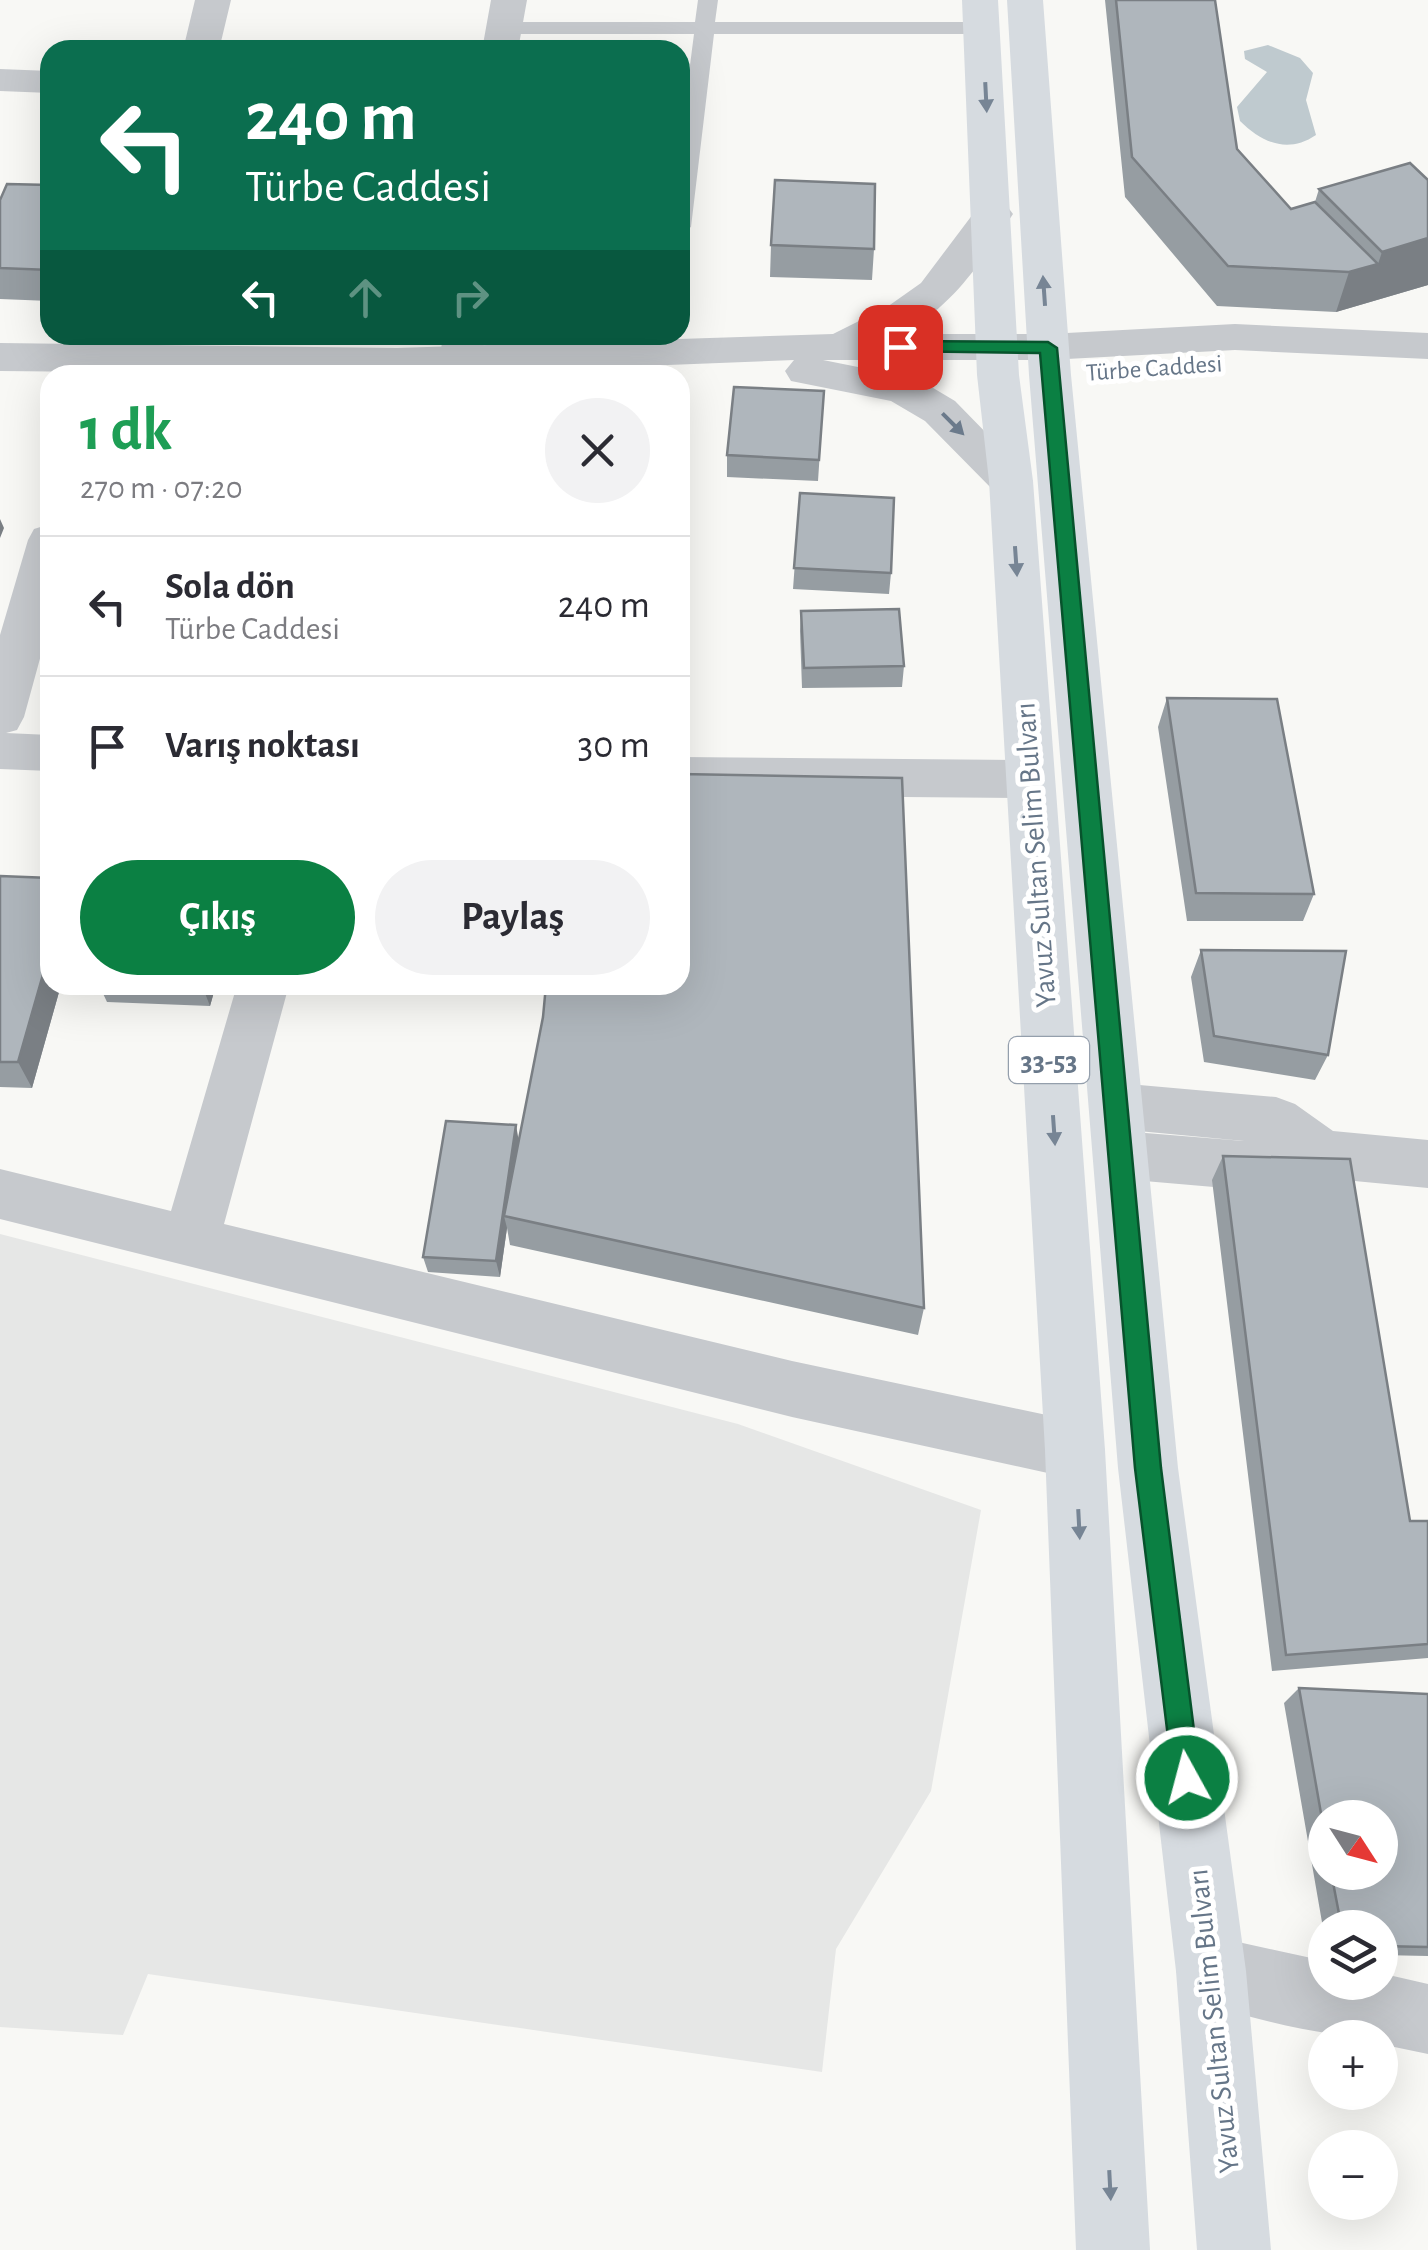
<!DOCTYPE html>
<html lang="tr">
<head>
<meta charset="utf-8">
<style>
	body { margin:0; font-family:"Alegreya Sans",sans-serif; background:#f2f2f3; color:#2b2b33; height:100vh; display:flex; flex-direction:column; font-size:38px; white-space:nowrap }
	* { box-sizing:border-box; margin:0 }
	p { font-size:32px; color:#7c7c81 }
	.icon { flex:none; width:55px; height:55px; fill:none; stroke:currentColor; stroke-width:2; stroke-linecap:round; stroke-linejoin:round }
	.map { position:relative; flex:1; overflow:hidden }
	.panel { position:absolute; left:40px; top:365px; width:650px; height:630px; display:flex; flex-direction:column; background:#fff; border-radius:30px; box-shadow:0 10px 40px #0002 }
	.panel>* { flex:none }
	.guide { position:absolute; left:40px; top:40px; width:650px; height:305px; border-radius:30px; box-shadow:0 10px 40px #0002; background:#0b6e4f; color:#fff; overflow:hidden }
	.needle { width:65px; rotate:126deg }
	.controls { position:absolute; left:1308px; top:1800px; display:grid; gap:20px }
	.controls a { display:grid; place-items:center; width:90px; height:90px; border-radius:50%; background:#fff; box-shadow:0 10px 40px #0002; font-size:50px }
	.pin { position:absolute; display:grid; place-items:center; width:85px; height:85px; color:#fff; margin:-42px; border-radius:20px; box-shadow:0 5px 15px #0006 }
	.me { position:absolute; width:110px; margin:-55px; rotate:353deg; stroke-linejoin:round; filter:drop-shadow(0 0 8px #0008) }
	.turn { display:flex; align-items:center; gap:35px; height:210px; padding:0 40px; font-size:45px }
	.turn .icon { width:130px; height:130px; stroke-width:2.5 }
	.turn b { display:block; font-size:70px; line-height:85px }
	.lanes { display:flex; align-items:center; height:95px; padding:0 40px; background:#0003; justify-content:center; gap:50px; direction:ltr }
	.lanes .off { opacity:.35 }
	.round { display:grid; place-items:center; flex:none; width:105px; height:105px; border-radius:52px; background:#f2f2f3 }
	.summary { display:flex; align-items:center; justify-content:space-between; height:170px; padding:0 40px }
	h1 { font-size:60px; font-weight:700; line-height:75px; color:#1e9e55 }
	.primary-button { display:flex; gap:20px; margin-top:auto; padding:20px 40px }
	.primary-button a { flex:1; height:115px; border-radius:60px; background:#0b8043; color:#fff; font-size:40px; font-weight:700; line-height:115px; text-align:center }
	.primary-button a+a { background:#f2f2f3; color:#2b2b33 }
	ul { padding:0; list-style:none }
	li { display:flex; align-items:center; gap:30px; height:140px; padding:0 40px; border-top:2px solid #e1e1e2 }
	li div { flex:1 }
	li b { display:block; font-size:38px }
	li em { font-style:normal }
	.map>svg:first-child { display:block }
	.built { fill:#e6e7e6 }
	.water { fill:#bfcacf }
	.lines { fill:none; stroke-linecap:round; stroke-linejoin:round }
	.service { fill:#c6c9cd; fill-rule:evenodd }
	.minor { fill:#c6c9cd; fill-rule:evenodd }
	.tertiary { fill:#c6c9cd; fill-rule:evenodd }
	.primary { fill:#d6dbe0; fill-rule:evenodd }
	.wall { fill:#969da2; fill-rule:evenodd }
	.shaded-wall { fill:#7a7f84 }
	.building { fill:#afb6bc; stroke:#7a7f84; stroke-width:2.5 }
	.oneway { fill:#778595 }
	.oneway2 { fill:#6b7a8b }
	.route { fill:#0b8043; stroke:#07532c; stroke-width:2.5 }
	.labels { text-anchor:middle; stroke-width:10; stroke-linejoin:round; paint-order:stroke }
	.far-street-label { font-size:25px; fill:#667688; stroke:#fff }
	.shield { fill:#fff; stroke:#949fac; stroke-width:2.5 }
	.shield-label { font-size:28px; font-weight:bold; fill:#667688 }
	.street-label { font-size:30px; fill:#667688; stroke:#fff }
</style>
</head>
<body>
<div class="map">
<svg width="1428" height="2250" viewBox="0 0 1428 2250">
	<rect width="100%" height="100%" fill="#f8f8f5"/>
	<path class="built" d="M0,1234L738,1424L981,1510L931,1791L836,1949L822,2072L148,1974L123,2035L0,2027Z"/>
	<path class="water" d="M1268,45L1300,58L1313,73L1306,100L1316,135C1288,154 1262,143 1240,121L1237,107L1267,72L1245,59L1244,51Z"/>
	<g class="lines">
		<path class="service" d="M698,0H718L715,22H982L992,28L982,34H714L691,227L680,234V143L694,34H504L494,28L504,22H695Z"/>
		<path class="minor" d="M195,0H231L219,50H183Z
			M491,0H527L518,50H482Z
			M0,69L50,71V93L0,91Z
			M88,335H130L118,375H76Z
			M443,335H485L482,357L476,367L461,371L446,367L440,357Z
			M50,524V622L24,717L17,730L6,733L50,735V771L0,769V635L28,540L34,529Z
			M680,757L1030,760L1047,766L1055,779L1047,792L1030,798L680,795Z
			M237,985H289L224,1224L792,1361L1075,1421L1096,1430L1105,1450L1096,1470L1075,1479L792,1417L0,1219V1169L171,1211Z
			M1117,1083L1276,1097L1295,1104L1333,1131L1428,1140V1188L1323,1178L1283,1193L1121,1179L1101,1172L1093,1155L1101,1138L1121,1131L1244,1141L1117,1129L1098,1122L1090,1106L1098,1090Z
			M1211,1936L1325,1961V1982H1380V1973L1428,1984V2054L1380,2044V2038C1326,2038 1237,2016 1186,1996L1176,1971L1186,1946Z"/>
		<path class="tertiary" d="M993,202L1007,206L1013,214C981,262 953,307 901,334H1048L1235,324L1428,333V359L1235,350L1048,360H823L918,379L955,401L1033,481L1027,492L1011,496L995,492L925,421L891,401L791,381L785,371L794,360L412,375L0,371V343L397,348L833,334L887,307L921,283L979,206Z"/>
		<path class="primary" d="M962,0H998L1019,375L1033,481L1105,1450L1150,2250H1076L1045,1450L989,481L977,375Z
			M1007,0H1043L1071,375L1178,1468L1246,1971L1271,2250H1197L1176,1971L1118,1468L1029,375Z"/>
	</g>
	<path class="wall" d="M1105,0H1215L1237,149L1291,209L1315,202L1319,189L1428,180V285L1336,312L1217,306L1125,197Z
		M50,185V301L0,299V200Z
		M771,245L874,249L872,280L770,277Z
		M824,391L818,481L727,477V455Z
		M800,493L891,573L889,594L793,589Z
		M801,611L904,666L902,687L802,688L800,631Z
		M1167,698L1314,894L1303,921H1187L1158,727Z
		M50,811V849L43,835Z
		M0,876L50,985H61L32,1088L0,1087Z
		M1201,950L1328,1055L1315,1080L1204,1062L1191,977Z
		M99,985H216L210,1006L107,1002Z
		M519,1141L924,1308L918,1335L510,1245L507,1228L500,1277L428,1272L423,1257Z
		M1223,1156L1410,1521H1428V1658L1272,1671L1212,1180Z
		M1299,1688L1428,1694V1956L1380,1955V1928H1325V1930L1323,1928L1284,1703ZM1325,1818L1380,1872H1325Z"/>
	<path class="shaded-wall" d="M1428,238V285L1336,312L1349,272L1378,264L1382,252Z
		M0,519L4,528L0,538Z
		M50,950V985H61L32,1088L18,1062Z
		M204,985H216L210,1006L203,988Z
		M516,1125L519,1142L504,1216L507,1228L500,1277L496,1261Z"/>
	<path class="building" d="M1116,0H1215L1237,149L1291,209L1315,202L1378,264L1349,272L1228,266L1132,157Z
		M1410,163L1428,180V238L1382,252L1319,189Z
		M775,180L875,184L874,249L771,245Z
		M7,184L50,185V270L0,268V200Z
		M209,371L344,373L343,375H208Z
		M734,387L824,391L819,460L727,455Z
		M800,493L894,498L891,573L794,568Z
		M899,609L904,666L804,668L801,611Z
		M1167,698L1277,699L1314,894L1196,893Z
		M680,774L902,778L924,1308L504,1216L543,1017L546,985H680Z
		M50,811V835H43Z
		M0,876L50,878V950L18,1062H0Z
		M1201,950L1346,951L1328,1055L1214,1036Z
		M130,985H204L203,988Z
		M446,1121L516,1125L496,1261L423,1257Z
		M1223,1156L1350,1159L1410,1521H1428V1644L1286,1655Z
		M1299,1688L1428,1694V1947L1380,1946V1928H1349L1340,1919L1331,1872H1380V1818H1325V1836Z"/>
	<defs><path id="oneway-solid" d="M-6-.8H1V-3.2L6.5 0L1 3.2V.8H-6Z" transform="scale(2.5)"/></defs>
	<g class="oneway">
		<use href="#oneway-solid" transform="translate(986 97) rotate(87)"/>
		<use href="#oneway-solid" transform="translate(1044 291) rotate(-94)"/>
		<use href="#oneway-solid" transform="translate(1016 561) rotate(86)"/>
		<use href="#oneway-solid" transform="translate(1054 1130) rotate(86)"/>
		<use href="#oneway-solid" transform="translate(1079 1524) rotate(87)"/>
		<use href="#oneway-solid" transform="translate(1110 2185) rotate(87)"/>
	</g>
	<use class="oneway2" href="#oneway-solid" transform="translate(953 424) rotate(45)"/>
	<path class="route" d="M900,341L1048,342L1057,348L1161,1468L1200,1778L1196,1787L1187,1791L1177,1787L1173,1778L1135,1468L1040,353L894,351L892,347Z"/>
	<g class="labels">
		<g class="far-street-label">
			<text transform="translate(1154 367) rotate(-4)" y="9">Türbe Caddesi</text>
		</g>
		<rect class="shield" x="1009" y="1037" width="80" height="46" rx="8"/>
		<g class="shield-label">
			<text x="1049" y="1070">33-53</text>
		</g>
		<g class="street-label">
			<text transform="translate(1035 855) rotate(-94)" y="10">Yavuz Sultan Selim Bulvarı</text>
			<text transform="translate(1213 2021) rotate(-96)" y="10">Yavuz Sultan Selim Bulvarı</text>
		</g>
	</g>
</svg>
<div class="controls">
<a><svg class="needle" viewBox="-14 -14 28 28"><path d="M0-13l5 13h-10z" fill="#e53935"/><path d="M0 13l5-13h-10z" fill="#7c7c81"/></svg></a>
<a><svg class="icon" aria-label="layers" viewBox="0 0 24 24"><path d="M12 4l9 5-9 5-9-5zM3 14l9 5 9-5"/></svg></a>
<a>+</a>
<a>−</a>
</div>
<div class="pin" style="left:900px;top:347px;background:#d93025"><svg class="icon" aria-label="arrive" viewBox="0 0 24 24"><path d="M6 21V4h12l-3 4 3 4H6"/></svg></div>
<svg class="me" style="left:1187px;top:1778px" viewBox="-20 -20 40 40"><circle r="17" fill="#0b8043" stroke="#fff" stroke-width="3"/><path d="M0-11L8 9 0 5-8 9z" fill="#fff"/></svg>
<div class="guide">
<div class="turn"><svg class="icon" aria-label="left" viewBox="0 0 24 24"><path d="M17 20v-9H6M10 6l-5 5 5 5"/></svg><div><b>240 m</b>Türbe Caddesi</div></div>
<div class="lanes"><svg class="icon" aria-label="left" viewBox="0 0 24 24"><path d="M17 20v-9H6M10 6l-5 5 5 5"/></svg><svg class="icon off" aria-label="ahead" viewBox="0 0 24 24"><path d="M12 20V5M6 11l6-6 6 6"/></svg><svg class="icon off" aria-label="right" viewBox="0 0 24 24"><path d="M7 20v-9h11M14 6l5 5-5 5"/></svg></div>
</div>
<section class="panel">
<div class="summary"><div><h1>1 dk</h1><p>270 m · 07:20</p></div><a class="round"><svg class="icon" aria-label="close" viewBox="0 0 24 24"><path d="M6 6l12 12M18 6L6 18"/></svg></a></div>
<ul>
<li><svg class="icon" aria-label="left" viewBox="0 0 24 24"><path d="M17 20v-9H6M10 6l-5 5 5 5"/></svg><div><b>Sola dön</b><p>Türbe Caddesi</p></div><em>240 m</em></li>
<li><svg class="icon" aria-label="arrive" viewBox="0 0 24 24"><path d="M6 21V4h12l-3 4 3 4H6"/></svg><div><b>Varış noktası</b></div><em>30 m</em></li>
</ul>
<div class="primary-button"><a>Çıkış</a><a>Paylaş</a></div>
</section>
</div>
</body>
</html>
